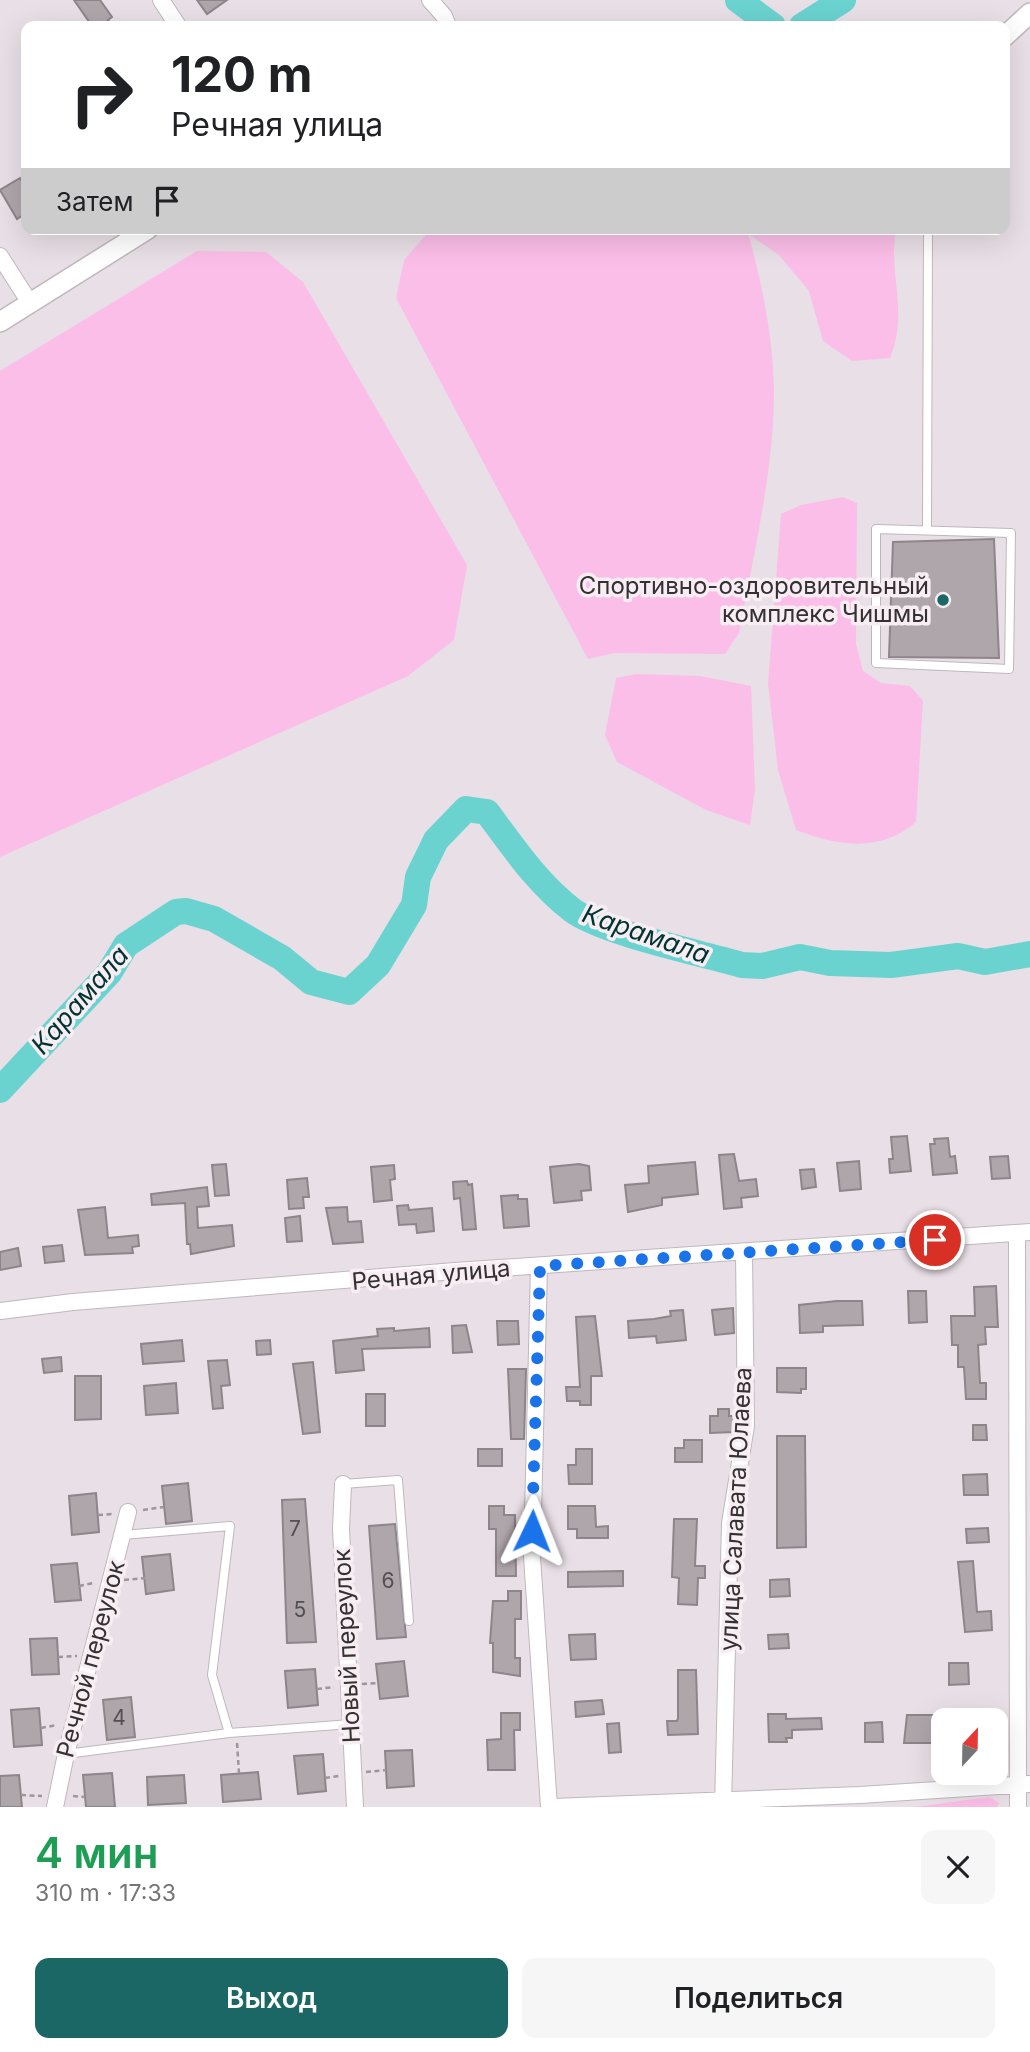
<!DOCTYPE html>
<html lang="ru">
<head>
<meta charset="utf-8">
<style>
	body { margin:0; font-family:Inter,sans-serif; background:#f6f6f6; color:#202124; height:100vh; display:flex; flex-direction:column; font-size:26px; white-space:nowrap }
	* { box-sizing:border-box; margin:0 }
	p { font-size:23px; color:#757577 }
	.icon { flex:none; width:38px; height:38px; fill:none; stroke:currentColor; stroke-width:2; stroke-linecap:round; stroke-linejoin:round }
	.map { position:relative; height:1807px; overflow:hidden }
	.panel { display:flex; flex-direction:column; background:#fff; flex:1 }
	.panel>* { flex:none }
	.banner { position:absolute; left:21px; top:21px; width:989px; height:214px; border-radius:14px; box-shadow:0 7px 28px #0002; background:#fff; color:#202124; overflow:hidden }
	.needle { width:46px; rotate:22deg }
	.fabs { position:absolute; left:931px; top:1708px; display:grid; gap:14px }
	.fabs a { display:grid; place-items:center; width:77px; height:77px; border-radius:14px; background:#fff; box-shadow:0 7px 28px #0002; font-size:35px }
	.pin { position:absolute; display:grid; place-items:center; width:60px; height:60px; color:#fff; margin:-30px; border:4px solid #fff; border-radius:50%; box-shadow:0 2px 7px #0007 }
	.me { position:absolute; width:77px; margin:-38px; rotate:2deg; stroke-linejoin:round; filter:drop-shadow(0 0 5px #0008) }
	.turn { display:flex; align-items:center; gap:24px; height:147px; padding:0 35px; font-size:32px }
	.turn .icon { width:91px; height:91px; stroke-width:2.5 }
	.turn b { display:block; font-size:49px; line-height:60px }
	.then { display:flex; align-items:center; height:66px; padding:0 35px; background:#0003; gap:14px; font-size:26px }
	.round { display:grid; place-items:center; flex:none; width:74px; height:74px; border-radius:14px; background:#f6f6f6 }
	.head { display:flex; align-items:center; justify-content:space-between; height:119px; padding:0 35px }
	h1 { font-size:42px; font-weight:600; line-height:52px; color:#1e9e55 }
	.cta { display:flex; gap:14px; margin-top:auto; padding:14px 35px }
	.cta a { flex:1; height:80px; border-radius:14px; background:#1a6766; color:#fff; font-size:28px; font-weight:600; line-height:80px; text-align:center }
	.cta a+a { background:#f6f6f6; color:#202124 }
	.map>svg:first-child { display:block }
	.green { fill:#fbbee8 }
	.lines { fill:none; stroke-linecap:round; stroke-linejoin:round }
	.river { stroke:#6ad3d0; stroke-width:26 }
	.building { fill:#afa6ac; stroke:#8e858b; stroke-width:2 }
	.service-casing { stroke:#c0b7bd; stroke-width:10 }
	.minor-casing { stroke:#c0b7bd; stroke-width:18 }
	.tertiary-casing { stroke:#c0b7bd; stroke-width:22 }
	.path { stroke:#9d969a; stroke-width:2.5; stroke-dasharray:5 3.5; stroke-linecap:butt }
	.service { stroke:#fff; stroke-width:8 }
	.minor { stroke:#fff; stroke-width:16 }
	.tertiary { stroke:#fff; stroke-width:19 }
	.route { stroke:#1a73e8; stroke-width:12; stroke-dasharray:0 21.6 }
	.poi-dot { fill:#1a6766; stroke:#f7edf3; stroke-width:2.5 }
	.labels { text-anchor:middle; stroke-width:7; stroke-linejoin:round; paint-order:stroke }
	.number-label { font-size:21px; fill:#534e51 }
	.poi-label { font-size:24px; fill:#343133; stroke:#f7edf3; text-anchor:end }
	.street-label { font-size:24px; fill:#343133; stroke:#f7edf3 }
	.water-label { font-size:26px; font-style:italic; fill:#003433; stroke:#f7edf3 }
</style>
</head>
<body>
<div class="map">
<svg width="1030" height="1807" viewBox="0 0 1030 1807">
	<rect width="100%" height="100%" fill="#e9dfe6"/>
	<path class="green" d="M431,229H747C762,283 774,340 774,397C773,476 753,556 739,633L725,654L614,653L588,659L396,298L404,260Z
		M750,229H896C888,276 909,310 890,358L852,361L823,341L809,291L779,255L750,235Z
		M197,251L266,252L303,282L467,565L454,640L408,676L0,857V371Z
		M843,497L857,503L856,644L863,671L881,683L910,686L923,701L916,822C880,853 837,846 796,830L778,770L768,684L781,514L801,505Z
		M636,674L700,676L751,686L755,789L750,825L706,810L617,762L605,735L616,678Z
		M990,1797L999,1803L997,1807H914Z"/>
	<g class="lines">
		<path class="river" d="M738,0L773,26
			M802,26L843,0
			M0,1090L109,973L126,945L176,912L186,911L214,919L282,958L311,982L349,992L378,965L414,905L418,877L436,840L466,809L487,812C513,847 537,883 572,910C603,933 701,953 742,965L762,966L800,957L830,963L891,965L958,956L985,962L1030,954"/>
	</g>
	<path class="building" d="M74,0H100L112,17L108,20L113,26H92Z
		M197,0H227L207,14Z
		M20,178L26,187V213L17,219L0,190Z
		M994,539L999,658L889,657L893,542Z
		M907,1136L911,1171L890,1173L889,1159H893L891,1137Z
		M948,1138L950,1157L955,1156L957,1173L933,1175L930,1144H935L934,1139Z
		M734,1154L739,1181L756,1179L758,1196L741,1198L742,1207L724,1209L719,1155Z
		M1008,1156L1010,1178L992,1179L990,1157Z
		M859,1161L861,1189L840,1191L837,1163Z
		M695,1162L698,1194L662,1198V1205L628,1212L625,1185L649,1183L648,1166Z
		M226,1164L229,1195L215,1196L212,1165Z
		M579,1164L589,1166L591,1190L581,1191L582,1200L554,1203L550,1167Z
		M394,1165L395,1179L390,1180L392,1200L374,1202L371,1167Z
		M814,1169L816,1187L802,1189L800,1170Z
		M307,1178L309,1197H303L304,1208L289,1209L287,1180Z
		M467,1181L468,1185L472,1184L476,1229L463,1230L460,1198L454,1199L453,1182Z
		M207,1187L209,1206L197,1207L198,1228L232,1225L234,1246L191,1254L190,1244H187L185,1203L152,1205L151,1194Z
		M518,1195V1199H527L529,1226L504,1228L501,1196Z
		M408,1205L409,1210L432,1208L434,1231L417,1233L416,1224L399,1225L397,1206Z
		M105,1207L108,1238L138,1235L139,1246L132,1247L133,1253L85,1255L78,1210Z
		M347,1207L348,1222L361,1221L363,1242L333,1244L326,1208Z
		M300,1216L302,1241L287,1242L285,1218Z
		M62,1245L64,1261L45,1263L43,1247Z
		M18,1248L21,1266L0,1270V1252Z
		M996,1286L998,1327H985L986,1344L978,1345L980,1383H986V1399H966L964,1367H958V1345H952L951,1316H975L974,1287Z
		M908,1291H926L927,1322L909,1323Z
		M837,1301H862L863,1325L823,1326V1332L800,1333L799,1305Z
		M733,1308L734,1333L715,1335L712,1310Z
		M683,1310L686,1340L657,1343L656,1336L629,1338L628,1321L654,1319L671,1316L670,1311Z
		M595,1316L602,1376H591V1405H580V1401H567L566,1387H580L576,1317Z
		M497,1321H518L519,1344L498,1345Z
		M466,1325L472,1352L453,1353L452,1326Z
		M394,1328V1331L429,1328L430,1347L362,1349L364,1370L336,1373L333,1341L378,1336L377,1329Z
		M182,1340L184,1361L143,1364L141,1344Z
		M270,1340L271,1354L257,1355L256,1341Z
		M61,1357L62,1371L44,1373L42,1359Z
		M227,1360L230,1385L221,1386L223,1408L213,1409L208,1361Z
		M313,1362L320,1432L303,1434L293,1364Z
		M777,1368H806V1389H801V1393L777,1392Z
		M508,1369H526L524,1439H511Z
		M75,1376H101V1419L75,1420Z
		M176,1383L178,1413L146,1415L144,1386Z
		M366,1394H385V1426H366Z
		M718,1409H729V1416H735L734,1432L710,1433V1416H718Z
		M973,1425H986L987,1440H973Z
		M777,1436H805L806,1547L777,1548Z
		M684,1440H702V1462H675V1448H684Z
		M478,1449H502V1466H478Z
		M576,1449H592V1484H569L568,1465H576Z
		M987,1474L988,1495H964L963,1475Z
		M188,1483L192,1521L166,1524L162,1486Z
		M96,1493L99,1532L72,1535L69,1496Z
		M305,1499L316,1642L287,1643L282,1500Z
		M489,1506H504V1515H515L516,1576H496V1529H489Z
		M568,1506H595L596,1527L608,1526V1538H577V1529H568Z
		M674,1519H697L695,1566H705V1578H698L697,1605L678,1604L679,1578L672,1577Z
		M395,1524L406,1637L377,1639L369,1526Z
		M988,1528L989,1542L967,1543L966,1529Z
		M170,1554L174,1590L146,1594L142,1557Z
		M973,1561L977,1612L991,1611L992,1630L965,1632L958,1562Z
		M77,1563L81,1600L55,1602L51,1565Z
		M623,1571V1586L568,1587V1572Z
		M789,1579L790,1596L770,1597V1580Z
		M508,1591H521V1619H515V1658H520V1676L493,1672V1643H490L493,1601H508Z
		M595,1634L596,1659L571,1660L569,1635Z
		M788,1634L789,1648L769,1649L768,1635Z
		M57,1638L59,1674L32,1675L30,1639Z
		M404,1661L408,1696L380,1699L376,1664Z
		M949,1663H968L969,1684L949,1685Z
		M315,1669L318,1705L288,1708L285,1671Z
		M678,1670H696L698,1734L668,1735L667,1721H677L678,1718Z
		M131,1697L135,1737L107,1740L103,1700Z
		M602,1700L604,1714L576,1717L575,1702Z
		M39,1708L42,1745L14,1747L11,1710Z
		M501,1713H520V1730H514L515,1770H488L487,1740L501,1739Z
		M768,1714H786V1719L821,1718L822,1729L792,1730V1738H786L787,1742H769Z
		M907,1715H943V1743H904Z
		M882,1722L883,1742H865V1723Z
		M619,1723L621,1752L609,1753L607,1724Z
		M412,1750L414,1786L387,1788L385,1751Z
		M323,1754L326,1791L298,1794L294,1756Z
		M258,1772L261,1799L223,1802L221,1775Z
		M112,1773L115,1807H86L83,1775Z
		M19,1775L22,1807H0V1776Z
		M184,1775L186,1803L148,1805L147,1777Z"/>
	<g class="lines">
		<g class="service-casing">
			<path id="service" d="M876,529L1011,533L1009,669L876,663Z
				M927,529L928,229
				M343,1484L398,1480L409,1621
				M123,1535L230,1526L212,1675L229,1733
				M66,1754L229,1733L351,1724"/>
		</g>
		<g class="minor-casing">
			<path id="minor" d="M161,0L178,26
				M430,0L444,16L448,26
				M0,256L30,303
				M1017,1233L1018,1807
				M539,1266L532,1557L549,1807
				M0,1311L73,1302L455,1271L1030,1232
				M343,1484L341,1529L355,1807
				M55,1807L66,1754L128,1512
				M553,1807L860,1795L1029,1784
				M723,1807L730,1523L746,1426L744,1253"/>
		</g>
		<g class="tertiary-casing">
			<path id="tertiary" d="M1004,37L1030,13
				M0,322L148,229"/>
		</g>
		<path class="path" d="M143,1510L164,1507
			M98,1515L112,1514
			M124,1580L145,1578
			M79,1586L93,1583
			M58,1657L77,1656
			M362,1684L378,1683
			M317,1689L334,1687
			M41,1728L57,1725
			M237,1743L239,1773
			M366,1772L386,1770
			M325,1778L339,1776
			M21,1795L42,1796
			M73,1796L85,1797"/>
		<use href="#service" class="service"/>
		<use href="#minor" class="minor"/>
		<use href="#tertiary" class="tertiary"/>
	</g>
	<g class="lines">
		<path class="route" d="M532,1531L540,1266L935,1240"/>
	</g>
	<circle class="poi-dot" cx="943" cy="600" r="7"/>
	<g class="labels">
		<g class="number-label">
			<text x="295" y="1536">7</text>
			<text x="388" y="1588">6</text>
			<text x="300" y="1617">5</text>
			<text x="119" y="1725">4</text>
		</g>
		<g class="poi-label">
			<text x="929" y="594">Спортивно-оздоровительный<tspan x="929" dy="28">комплекс Чишмы</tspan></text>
		</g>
		<g class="street-label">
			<text transform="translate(431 1275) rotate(-5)" y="8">Речная улица</text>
			<text transform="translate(736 1509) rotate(-87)" y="8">улица Салавата Юлаева</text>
			<text transform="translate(347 1646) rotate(-93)" y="8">Новый переулок</text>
			<text transform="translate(91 1659) rotate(-75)" y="8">Речной переулок</text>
		</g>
		<g class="water-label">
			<text transform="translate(646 934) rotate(19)" y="9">Карамала</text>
			<text transform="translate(80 1000) rotate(-49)" y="9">Карамала</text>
		</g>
	</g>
</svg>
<div class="fabs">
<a><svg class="needle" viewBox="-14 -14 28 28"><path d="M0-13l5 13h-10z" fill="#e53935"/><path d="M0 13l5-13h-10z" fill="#757577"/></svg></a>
</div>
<div class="pin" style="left:935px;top:1240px;background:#d93025"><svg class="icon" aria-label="arrive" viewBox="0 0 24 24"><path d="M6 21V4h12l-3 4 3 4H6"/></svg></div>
<svg class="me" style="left:532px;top:1531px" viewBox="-20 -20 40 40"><path d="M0-17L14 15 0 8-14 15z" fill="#1a73e8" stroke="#fff" stroke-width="4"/></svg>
<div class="banner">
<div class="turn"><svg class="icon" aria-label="right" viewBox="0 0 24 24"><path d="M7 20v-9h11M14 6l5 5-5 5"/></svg><div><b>120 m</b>Речная улица</div></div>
<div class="then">Затем<svg class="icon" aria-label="arrive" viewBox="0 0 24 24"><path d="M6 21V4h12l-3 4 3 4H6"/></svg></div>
</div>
</div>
<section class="panel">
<div class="head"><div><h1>4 мин</h1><p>310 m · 17:33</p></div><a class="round"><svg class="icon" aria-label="close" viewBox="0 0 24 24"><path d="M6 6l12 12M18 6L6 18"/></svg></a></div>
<div class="cta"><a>Выход</a><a>Поделиться</a></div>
</section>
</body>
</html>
